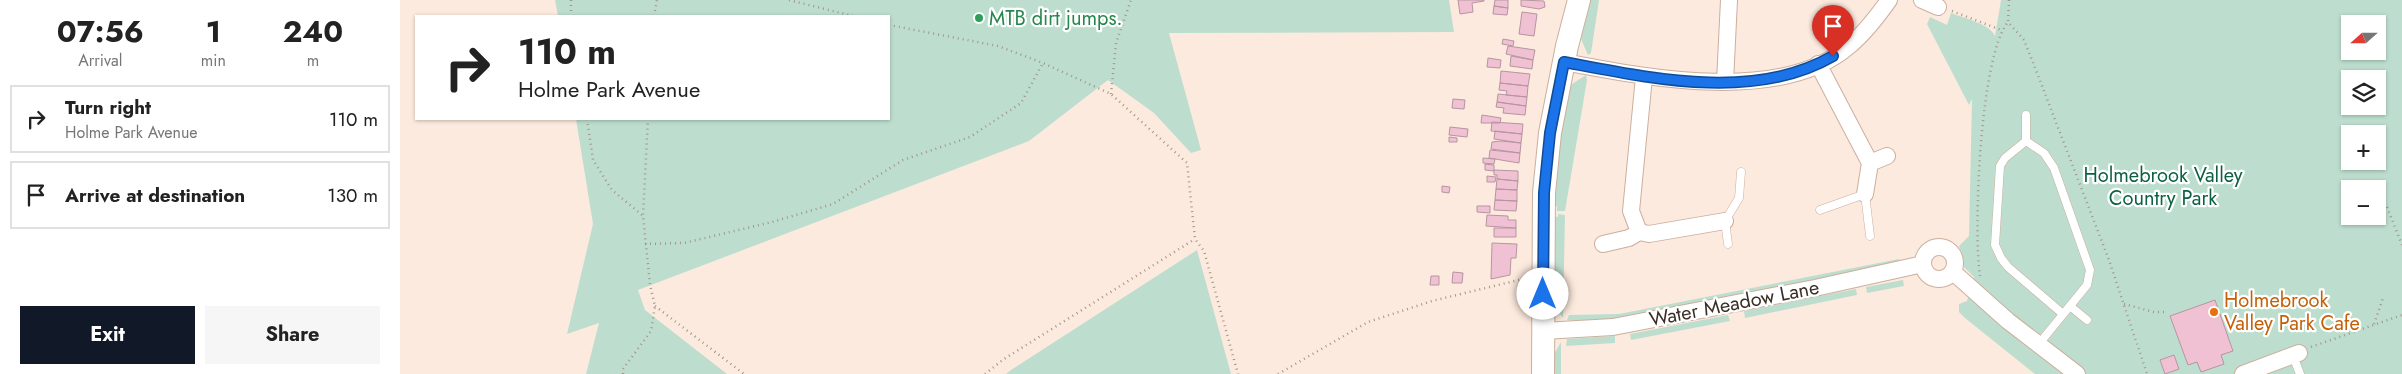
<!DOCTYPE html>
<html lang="en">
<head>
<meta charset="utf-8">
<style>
	body { margin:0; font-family:Jost,sans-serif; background:#f6f6f6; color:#222; height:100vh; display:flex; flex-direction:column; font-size:19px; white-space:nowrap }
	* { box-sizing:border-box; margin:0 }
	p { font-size:16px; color:#767676 }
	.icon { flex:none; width:28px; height:28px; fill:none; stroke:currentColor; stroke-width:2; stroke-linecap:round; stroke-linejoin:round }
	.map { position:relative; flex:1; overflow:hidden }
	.side { display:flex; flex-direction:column; background:#fff; width:400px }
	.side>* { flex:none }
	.banner { position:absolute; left:15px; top:15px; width:475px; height:105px; border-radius:0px; box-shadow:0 1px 4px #0004; background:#fff; color:#222; overflow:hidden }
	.needle { width:32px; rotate:249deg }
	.fabs { position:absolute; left:1941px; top:15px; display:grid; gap:10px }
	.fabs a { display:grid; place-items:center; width:45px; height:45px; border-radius:0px; background:#fff; box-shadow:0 1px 4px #0004; font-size:25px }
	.pin { position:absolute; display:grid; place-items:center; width:42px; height:42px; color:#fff; margin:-51px -21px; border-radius:50% 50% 50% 0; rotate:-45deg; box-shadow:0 0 5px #0007 }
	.pin .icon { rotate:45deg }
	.me { position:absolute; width:55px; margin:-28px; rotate:0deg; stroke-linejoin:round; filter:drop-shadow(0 0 4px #0008) }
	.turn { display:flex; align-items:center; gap:18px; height:105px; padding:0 20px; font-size:22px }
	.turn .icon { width:65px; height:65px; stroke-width:2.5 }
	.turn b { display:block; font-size:35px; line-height:42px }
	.eta { display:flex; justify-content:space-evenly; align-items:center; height:85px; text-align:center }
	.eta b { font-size:30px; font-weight:700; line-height:35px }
	.cta { display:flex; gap:10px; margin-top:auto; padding:10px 20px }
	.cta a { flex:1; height:58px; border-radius:0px; background:#111827; color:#fff; font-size:20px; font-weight:700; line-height:58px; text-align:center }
	.cta a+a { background:#f6f6f6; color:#222 }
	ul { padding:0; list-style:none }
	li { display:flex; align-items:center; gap:15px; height:68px; margin:0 10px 8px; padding:0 10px; border:2px solid #e0e0e0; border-radius:0px }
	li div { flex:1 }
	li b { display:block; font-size:19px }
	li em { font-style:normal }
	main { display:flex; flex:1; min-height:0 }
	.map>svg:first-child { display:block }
	.green { fill:#bddece; fill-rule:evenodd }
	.building { fill:#f0c1d2; stroke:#b695a1 }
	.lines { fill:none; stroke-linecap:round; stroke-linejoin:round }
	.service-casing { stroke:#ccaf9d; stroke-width:9 }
	.minor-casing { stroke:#ccaf9d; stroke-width:18 }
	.secondary-casing { stroke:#ccaf9d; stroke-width:24 }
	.path { stroke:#a4958b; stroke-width:2.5; stroke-dasharray:1 4; stroke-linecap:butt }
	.service { stroke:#fff; stroke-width:8 }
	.minor { stroke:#fff; stroke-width:16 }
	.secondary { stroke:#fff; stroke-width:22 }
	.route-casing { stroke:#114b97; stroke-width:12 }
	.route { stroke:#1a73e8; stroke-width:9 }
	.leisure-dot { fill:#2e9e5b; stroke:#fff; stroke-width:2 }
	.food-dot { fill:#e8710a; stroke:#fff; stroke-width:2 }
	.labels { text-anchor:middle; stroke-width:4.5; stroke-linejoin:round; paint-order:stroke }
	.leisure-label { font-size:20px; fill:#27864d; stroke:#fff; text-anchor:start }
	.park-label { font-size:20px; fill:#0c6145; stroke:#fff }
	.food-label { font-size:20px; fill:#c56008; stroke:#fff; text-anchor:start }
	.street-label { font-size:20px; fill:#3a2f28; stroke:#fff }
</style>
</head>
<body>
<main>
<section class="side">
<div class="eta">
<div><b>07:56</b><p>Arrival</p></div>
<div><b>1</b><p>min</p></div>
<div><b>240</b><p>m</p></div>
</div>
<ul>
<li><svg class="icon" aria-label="right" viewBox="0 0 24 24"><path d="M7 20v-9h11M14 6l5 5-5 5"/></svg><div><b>Turn right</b><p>Holme Park Avenue</p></div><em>110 m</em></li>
<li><svg class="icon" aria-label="arrive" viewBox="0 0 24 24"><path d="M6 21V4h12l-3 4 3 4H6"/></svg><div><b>Arrive at destination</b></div><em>130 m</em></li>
</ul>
<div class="cta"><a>Exit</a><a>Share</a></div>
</section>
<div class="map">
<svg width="2002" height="374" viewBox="0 0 2002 374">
	<rect width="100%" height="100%" fill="#fceade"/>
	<path class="green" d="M155,0H1049L1054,32L769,33L801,150L791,153L754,113L708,80L629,141L238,290L245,310L327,374H186L199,323L167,334L193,224L176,119H489V16H158Z
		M1191,0H1199L1191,53L1188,55L1181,39Z
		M1601,0H2002V374H1635L1565,318L1559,312V304L1567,301L1574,277L1563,266L1564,261L1559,246L1569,236L1572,99L1569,105L1527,24L1530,17L1547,25L1551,13C1564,18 1590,24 1595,36ZM1950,24H1978V51H1950ZM1950,79H1978V106H1950ZM1950,134H1978V161H1950ZM1950,189H1978V216H1950Z
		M1186,75L1187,80L1165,211H1157V206H1154L1161,136L1168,93L1172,84Z
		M1158,214L1165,215L1163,318L1154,305L1153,216L1158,217Z
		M797,250L831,374H606L611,370Z
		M1499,259L1500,265L1229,319L1187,322L1167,320L1169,315L1219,314Z
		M1503,280L1504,286L1467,293L1466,287Z
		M1456,289L1457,295L1345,318L1344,311Z
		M1328,315L1330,321L1231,340L1230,334Z
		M1215,336V343L1166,346L1167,339Z
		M1161,342V374H1154V354Z"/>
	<path class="building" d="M1058,0H1084V1L1072,3L1073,12L1060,14Z
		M1095,0H1108V8L1094,6Z
		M1121,0L1144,1L1145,7L1139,9L1121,6Z
		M1094,6L1108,8L1107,15L1093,14Z
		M1122,12L1137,14L1134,36L1119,34Z
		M1103,39L1114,41L1113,46L1102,44Z
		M1108,46L1135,50L1133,60L1106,54Z
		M1111,56L1133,60L1132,69L1110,66Z
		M1088,58L1101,60L1100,68L1087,67Z
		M1101,71L1130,74L1128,86L1100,83Z
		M1100,83L1128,86L1127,97L1106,95L1107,91L1099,90Z
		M1098,94L1127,97L1126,106L1097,102Z
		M1053,99L1065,100L1064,109L1052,108Z
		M1097,102L1126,106L1125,115L1103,113L1104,108L1096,107Z
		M1082,115L1101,118L1100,123H1081Z
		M1092,122L1123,124L1122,134L1091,131Z
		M1050,127L1068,129L1067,137L1049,135Z
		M1095,131L1122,134L1121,143L1094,139Z
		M1049,137L1057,138V142H1049Z
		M1101,141L1121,143L1120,153L1091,149L1092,142Z
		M1090,150L1120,153L1119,163L1089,158Z
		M1083,158L1095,159L1094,164L1083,163Z
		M1085,164L1094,165V171L1085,170Z
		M1094,170L1118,171V181L1097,179V175H1094Z
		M1087,176L1096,177L1095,182H1087Z
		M1097,179L1118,181L1117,190L1096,189Z
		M1042,186L1050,187L1049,193L1042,192Z
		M1096,189L1117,190V201L1095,200Z
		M1095,200L1117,201L1116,211L1094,210Z
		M1077,206H1090V213L1077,212Z
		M1087,215L1108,216V220H1116V228L1086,226Z
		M1094,228H1116V237H1094Z
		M1092,243L1117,244L1116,258H1111L1110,275L1091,279Z
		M1053,272L1063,273L1062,283H1052Z
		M1031,276H1039V285H1030Z
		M1815,300L1833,351L1821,355L1824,364L1801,372L1797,362L1788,365L1770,316Z
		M1774,355L1779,369L1765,374L1760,360Z"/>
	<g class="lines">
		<g class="service-casing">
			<path id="service" d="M1626,141L1644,153L1654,168L1690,270L1687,285L1638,345
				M1626,141L1605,158L1600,166L1595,245L1601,258L1608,267L1663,314
				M1626,141V115
				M1420,210L1465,194L1470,236
				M1328,244L1325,221L1339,198L1341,172
				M1670,306L1687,320
				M1893,356L1900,374"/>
		</g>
		<g class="minor-casing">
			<path id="minor" d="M1522,0L1538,7
				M1164,62C1244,77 1381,105 1449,46C1465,33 1477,17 1489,0
				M1418,64L1470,163L1465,194
				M1325,82L1329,0
				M1470,163L1487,156
				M1239,232L1231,211L1244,77
				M1203,244L1229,238L1239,232L1249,234L1325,221
				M1523 263a16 16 0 1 1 32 0a16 16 0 1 1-32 0Z
				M1553,272L1608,321L1677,374
				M1143,331L1213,327L1415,288L1523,264
				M1843,374L1899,353"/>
		</g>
		<g class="secondary-casing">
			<path id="secondary" d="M1143,374L1144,193L1150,133L1167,46L1179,0"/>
		</g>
		<path class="path" d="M171,0V16
			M389,0L453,16
			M1609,0L1608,22L1624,40L1639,78L1709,260L1747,374
			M1552,11L1601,30
			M254,16L257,0
			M489,25L598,46L643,63L711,94L787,163L795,239L804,251L838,374
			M711,94L716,43L731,0
			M187,119L193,160L212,190L242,215
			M1987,207L2002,245
			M245,244L284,243L372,222L433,204L503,160L570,137L621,103L643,63
			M1580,276C1573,230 1580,56 1608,22
			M1724,304L1754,312H1766
			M255,306L344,374
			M1974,324L1983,298
			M1911,347L2002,315
			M223,374V369L251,331L255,306L250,285L243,215L248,119
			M585,374L604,359L795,239
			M878,374L968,322L1032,301L1127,278"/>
		<use href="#service" class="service"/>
		<use href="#minor" class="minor"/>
		<use href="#secondary" class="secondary"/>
	</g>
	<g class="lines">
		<g class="route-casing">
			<path id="route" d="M1143,294L1144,193L1150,133L1164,62C1249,78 1354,102 1433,56"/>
		</g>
		<use href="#route" class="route"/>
	</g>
	<circle class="leisure-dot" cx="579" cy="18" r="5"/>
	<circle class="food-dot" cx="1814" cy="312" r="5"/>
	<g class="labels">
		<g class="leisure-label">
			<text x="589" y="25">MTB dirt jumps.</text>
		</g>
		<g class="park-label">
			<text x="1763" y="182">Holmebrook Valley<tspan x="1763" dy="23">Country Park</tspan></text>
		</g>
		<g class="food-label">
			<text x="1824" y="307">Holmebrook<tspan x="1824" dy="23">Valley Park Cafe</tspan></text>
		</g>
		<g class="street-label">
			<text transform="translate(1334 303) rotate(-11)" y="7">Water Meadow Lane</text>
		</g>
	</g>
</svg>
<div class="fabs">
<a><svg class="needle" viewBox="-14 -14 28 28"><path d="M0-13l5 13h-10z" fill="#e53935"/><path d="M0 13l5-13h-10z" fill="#767676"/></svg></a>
<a><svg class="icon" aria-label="layers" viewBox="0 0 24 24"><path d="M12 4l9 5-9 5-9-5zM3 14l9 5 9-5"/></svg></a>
<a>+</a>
<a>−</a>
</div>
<div class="pin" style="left:1433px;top:56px;background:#d93025"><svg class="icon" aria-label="arrive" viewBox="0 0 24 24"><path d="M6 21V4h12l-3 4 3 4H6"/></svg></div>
<svg class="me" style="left:1143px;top:294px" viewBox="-20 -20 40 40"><circle r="19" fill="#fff"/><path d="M0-13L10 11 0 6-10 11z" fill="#1a73e8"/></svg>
<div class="banner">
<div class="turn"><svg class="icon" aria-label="right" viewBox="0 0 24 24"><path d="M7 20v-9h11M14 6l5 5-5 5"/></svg><div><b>110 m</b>Holme Park Avenue</div></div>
</div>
</div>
</main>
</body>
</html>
